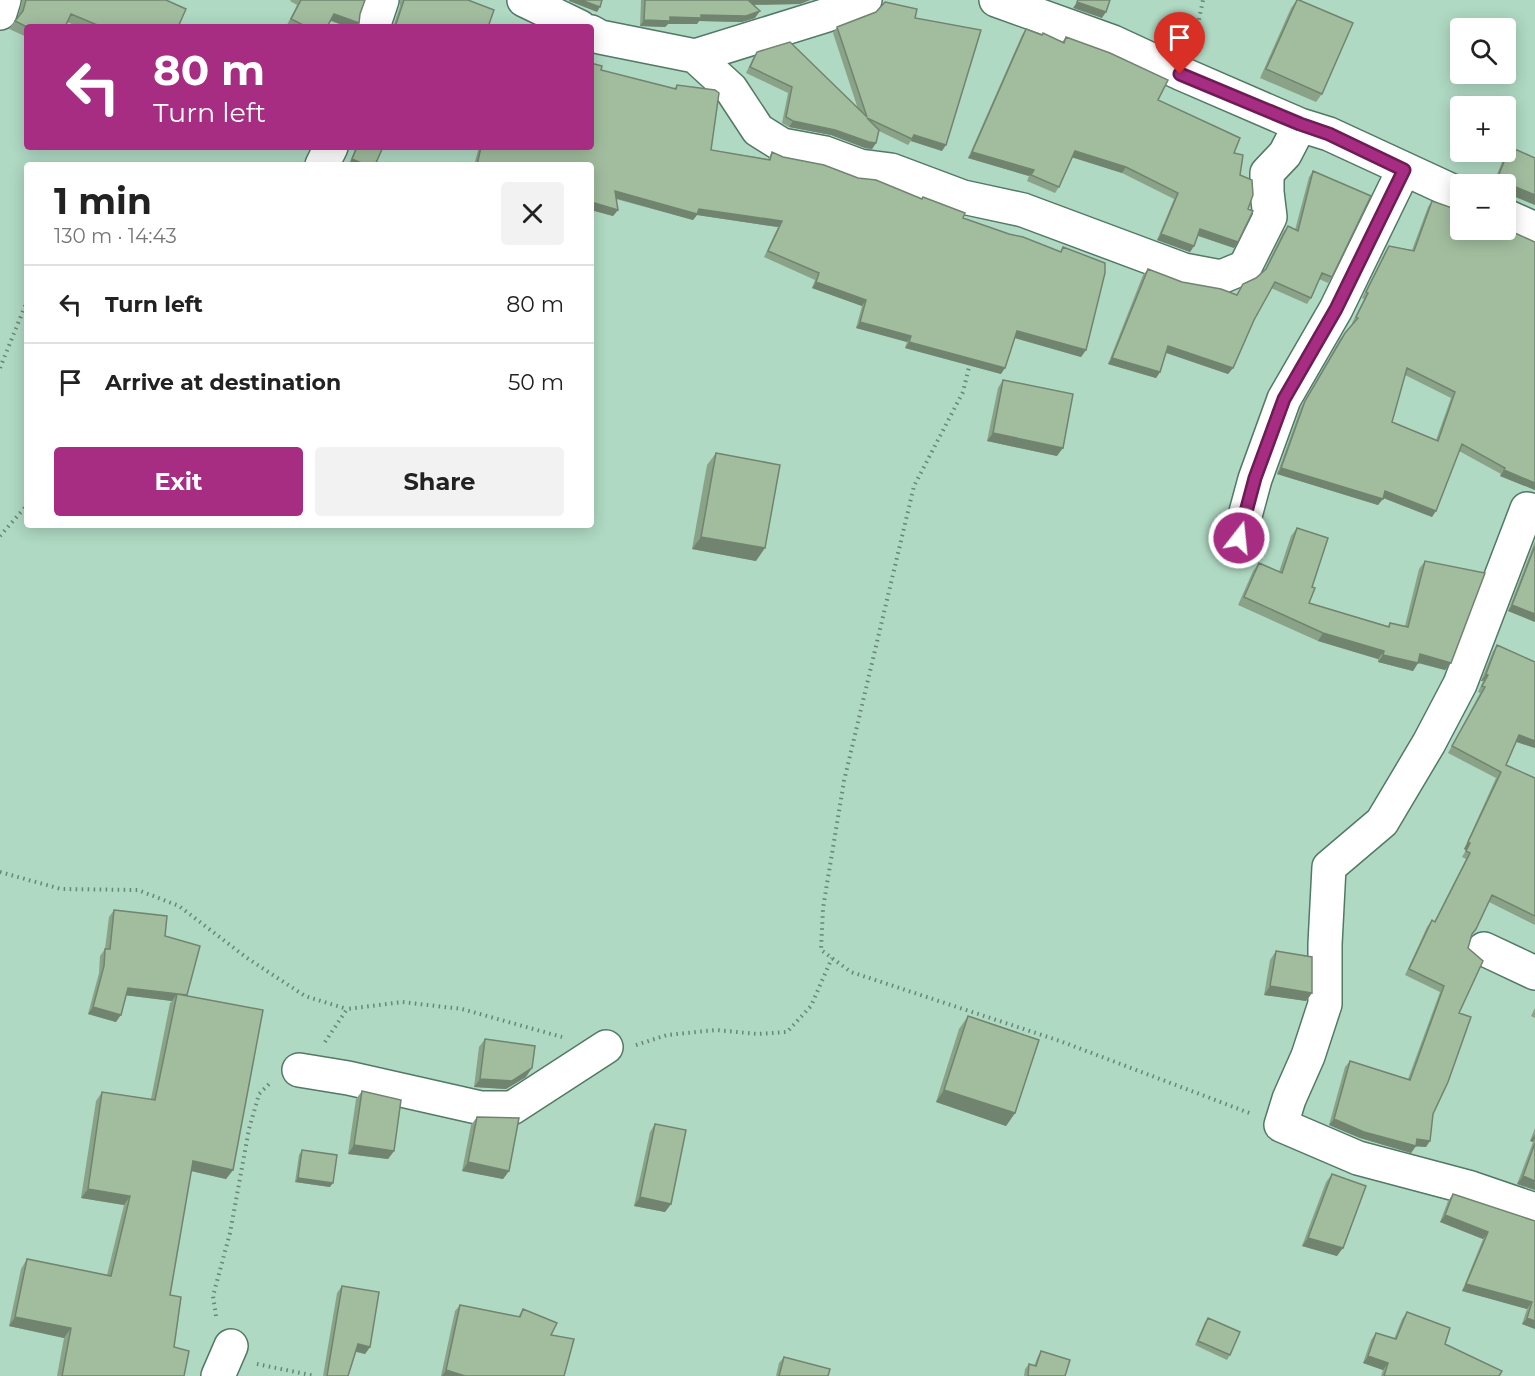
<!DOCTYPE html>
<html lang="en">
<head>
<meta charset="utf-8">
<style>
	body { margin:0; font-family:Montserrat,sans-serif; background:#f2f2f2; color:#222; height:100vh; display:flex; flex-direction:column; font-size:22px; white-space:nowrap }
	* { box-sizing:border-box; margin:0 }
	p { font-size:20px; color:#767676 }
	.icon { flex:none; width:33px; height:33px; fill:none; stroke:currentColor; stroke-width:2; stroke-linecap:round; stroke-linejoin:round }
	.map { position:relative; flex:1; overflow:hidden }
	.sheet { position:absolute; left:24px; top:162px; width:570px; height:366px; display:flex; flex-direction:column; background:#fff; border-radius:6px; box-shadow:0 3px 15px #0003 }
	.sheet>* { flex:none }
	.hud { position:absolute; left:24px; top:24px; width:570px; height:126px; border-radius:6px; box-shadow:0 3px 15px #0003; background:#a62d82; color:#fff; overflow:hidden }
	.buttons { position:absolute; left:1450px; top:18px; display:grid; gap:12px }
	.buttons a { display:grid; place-items:center; width:66px; height:66px; border-radius:6px; background:#fff; box-shadow:0 3px 15px #0003; font-size:30px }
	.pin { position:absolute; display:grid; place-items:center; width:51px; height:51px; color:#fff; margin:-62px -26px; border-radius:50% 50% 50% 0; rotate:-45deg; box-shadow:0 0 6px #0007 }
	.pin .icon { rotate:45deg }
	.me { position:absolute; width:66px; margin:-33px; rotate:16deg; stroke-linejoin:round; filter:drop-shadow(0 0 4px #0008) }
	.turn { display:flex; align-items:center; gap:21px; height:126px; padding:0 30px; font-size:27px }
	.turn .icon { width:78px; height:78px; stroke-width:2.5 }
	.turn b { display:block; font-size:42px; line-height:51px }
	.round { display:grid; place-items:center; flex:none; width:63px; height:63px; border-radius:6px; background:#f2f2f2 }
	.headline { display:flex; align-items:center; justify-content:space-between; height:102px; padding:0 30px }
	h1 { font-size:36px; font-weight:700; line-height:45px }
	.button { display:flex; gap:12px; margin-top:auto; padding:12px 30px }
	.button a { flex:1; height:69px; border-radius:6px; background:#a62d82; color:#fff; font-size:24px; font-weight:700; line-height:69px; text-align:center }
	.button a+a { background:#f2f2f2; color:#222 }
	ul { padding:0; list-style:none }
	li { display:flex; align-items:center; gap:18px; height:78px; padding:0 30px; border-top:2px solid #e0e0e0 }
	li div { flex:1 }
	li b { display:block; font-size:22px }
	li em { font-style:normal }
	.map>svg:first-child { display:block }
	.lines { fill:none; stroke-linecap:round; stroke-linejoin:round }
	.street-casing { stroke:#527966; stroke-width:36 }
	.path { stroke:#678676; stroke-width:4; stroke-dasharray:1.5 4.5; stroke-linecap:butt }
	.street { stroke:#fff; stroke-width:33 }
	.wall { fill:#8aa388; fill-rule:evenodd }
	.shaded-wall { fill:#71846f }
	.building { fill:#a1bd9e; stroke:#71846f; stroke-width:1.5; fill-rule:evenodd }
	.route-casing { stroke:#6c1d54; stroke-width:15 }
	.route { stroke:#a62d82; stroke-width:10 }
</style>
</head>
<body>
<div class="map">
<svg width="1535" height="1376" viewBox="0 0 1535 1376">
	<rect width="100%" height="100%" fill="#afd9c3"/>
	<g class="lines">
		<g class="street-casing">
			<path id="street" d="M524,0L580,27
				M996,0L1113,42L1180,73L1300,125L1329,134L1461,195
				M0,13L4,0
				M373,27L382,0
				M591,32L600,37L695,56L827,15L865,0
				M695,56L731,89L758,130L782,145L825,153L860,166L891,170L963,197L1023,210L1184,270L1221,277L1245,267L1270,217L1267,192V173L1285,154L1300,125
				M322,165L331,147
				M1506,216L1535,229
				M1535,511L1527,509L1460,684L1429,743L1382,822L1329,867L1325,944V1004L1308,1056L1289,1099L1281,1125L1358,1158L1471,1188L1535,1210
				M1239,538L1255,479L1284,399L1336,309L1404,169
				M1484,949L1535,973
				M299,1070L348,1078L481,1108H512L606,1047
				M218,1376L231,1346"/>
		</g>
		<path class="path" d="M1194,43L1203,0
			M970,363L963,392L914,486L844,781L823,908L821,950L851,972L1060,1041L1252,1114
			M0,368L27,301
			M0,536L27,505
			M0,872L61,889L138,890L179,906L247,958L305,996L347,1009
			M325,1042L347,1009L402,1002L462,1009L562,1037
			M636,1045L667,1035L716,1030L758,1034L787,1032L811,1006L832,958
			M216,1316L213,1296L230,1233L249,1129L259,1094L271,1082
			M257,1364L315,1376"/>
		<use href="#street" class="street"/>
	</g>
	<path class="wall" d="M22,0H166L178,27H79L67,22L27,27V37L9,29L18,17Z
		M291,0H365L360,14L359,23L356,27H348L330,21L327,27H290L287,25L297,5L290,1Z
		M400,0H468L488,27H393L400,6Z
		M641,0H810L800,4L753,5L755,18L742,22L699,21L697,24H668L665,27L640,26Z
		M1297,0L1322,94L1316,102L1260,78L1291,8Z
		M915,18L942,151L911,141L908,145L879,131L876,143L872,149L865,148L831,135L789,127L782,123L788,93L746,73L753,58L757,52L858,109L833,33L837,27Z
		M1026,29L1062,42L1066,37L1234,153L1240,175L1234,248L1198,236L1194,246L1190,252L1157,240L1174,199L1122,173L1072,157L1059,187L1055,193L1027,181L1029,176L968,158L1022,35Z
		M601,70L674,89L677,85L711,150L768,159L772,152L783,157L858,178L922,199L923,197L963,218L1060,252L1063,247L1086,350L1081,357L1014,338L1001,374L905,348L907,342L856,328L862,306L812,288L815,280L764,257L778,227L697,215L693,220L616,199L618,210L613,216L591,210V165H474L479,147H591Z
		M356,147H383L349,164Z
		M1510,147L1535,205L1506,193V184H1493L1505,155Z
		M1313,171L1332,277L1328,283L1319,279L1311,298L1307,304L1271,288L1254,320L1233,368L1228,374L1166,353L1160,372L1156,378L1108,364L1143,275L1148,269L1182,282L1236,295L1243,284L1256,278L1264,271L1283,232L1288,226L1295,230L1309,177Z
		M1432,201L1535,242V490L1500,476L1501,474L1459,451L1432,517L1383,498L1378,505L1277,474L1301,407L1340,339L1353,324L1352,323L1364,299L1362,298L1385,252L1389,246L1412,250L1428,207ZM1405,375L1451,398L1436,440L1392,422Z
		M1003,380L1057,456L987,441L998,388Z
		M716,453L756,561L692,549L707,465Z
		M1297,528L1312,587L1309,603L1388,626L1390,623L1405,626L1419,569L1425,561L1451,663L1445,670L1418,663L1413,671L1378,662V659L1318,641L1238,605L1253,571L1259,563L1279,572L1291,536Z
		M1535,541V622L1508,611Z
		M1497,645L1535,662V748L1516,742L1506,765L1535,778V925L1489,902L1471,936L1468,948L1459,1013L1433,1114L1426,1147L1416,1146L1411,1153L1360,1138L1329,1125L1345,1067L1350,1061L1408,1079L1440,992L1405,975L1427,927L1432,920L1434,922L1466,859L1462,857L1466,850L1464,849L1496,778L1448,753L1480,693L1478,692L1483,681H1481L1493,651Z
		M114,910L165,936L187,996L233,1170L226,1179L191,1171L170,1295L174,1347L184,1376H57L64,1338L9,1326L21,1269L27,1259L107,1275L124,1205L81,1198L96,1101L102,1092L151,1099L170,1003L172,1001L126,995L116,1022L88,1014L99,973L100,956L105,949L109,917Z
		M1276,951L1312,993L1306,1001L1264,995L1270,960Z
		M1535,1008V1018L1531,1016Z
		M968,1016L1015,1113L1006,1126L936,1102L959,1029Z
		M485,1039L526,1077L506,1089L474,1087L479,1047Z
		M362,1091L394,1151L388,1159L348,1154L356,1099Z
		M477,1117L509,1171L503,1179L462,1171L471,1125Z
		M655,1124L671,1204L665,1212L634,1206L650,1132Z
		M1535,1128V1190L1517,1184L1533,1142L1530,1141Z
		M302,1150L330,1187L295,1182L299,1155Z
		M1332,1174L1337,1256L1302,1246L1326,1182Z
		M1453,1194L1535,1221V1329L1522,1324L1527,1309L1462,1291L1483,1239L1440,1222L1448,1201Z
		M342,1286L370,1347L365,1354L356,1352L348,1376H323L337,1293Z
		M460,1305L518,1317L523,1309L551,1335L564,1376H441L455,1311Z
		M1407,1312L1445,1344L1499,1376H1381L1383,1370L1363,1363L1371,1340L1376,1333L1394,1339L1402,1319Z
		M1208,1318L1230,1355L1227,1360L1195,1345L1205,1322Z
		M1041,1351L1065,1376H1024L1025,1369L1029,1364L1034,1366L1038,1356Z
		M784,1357L828,1376H776L779,1363Z"/>
	<path class="shaded-wall" d="M569,0H581L600,7L597,12L569,1Z
		M746,0H810L800,4L742,5Z
		M1077,2L1106,12L1102,18L1073,8Z
		M760,11L755,18L742,22L699,21L697,24H668L665,27L640,26L644,20Z
		M334,14L359,23L356,27H348L330,20Z
		M793,121L835,130L876,143L872,149L865,148L831,135L789,127Z
		M914,135L946,145L942,151L911,141Z
		M1075,151L1126,167L1122,173L1071,157Z
		M972,152L1034,170L1029,176L968,158Z
		M352,159L366,165H352L349,164Z
		M1497,179L1535,195V205L1506,193V184H1493Z
		M615,191L782,221L778,227L697,215L693,220L611,197Z
		M591,202L618,210L613,216L591,210Z
		M1200,229L1238,242L1234,248L1196,235Z
		M1161,234L1194,246L1190,252L1157,240Z
		M816,282L866,300L862,306L812,288Z
		M860,322L911,336L907,342L856,328Z
		M1017,331L1086,350L1081,357L1012,337Z
		M909,342L1005,368L1001,374L905,348Z
		M1168,346L1233,368L1228,374L1164,352Z
		M1112,358L1160,372L1156,378L1108,364Z
		M993,433L1063,448L1057,456L987,441Z
		M1281,468L1383,499L1378,505L1277,474Z
		M1504,470L1535,483V490L1500,476Z
		M1385,491L1436,511L1432,517L1381,497Z
		M701,537L765,548L756,561L692,549Z
		M1512,605L1535,614V622L1508,611Z
		M1323,633L1384,651L1378,659L1318,641Z
		M1420,654L1451,663L1445,670L1415,662Z
		M1383,655L1418,663L1413,671L1378,662Z
		M1486,674L1488,675L1483,681H1481Z
		M1519,735L1535,741V748L1514,741Z
		M1468,842L1470,843L1466,850L1464,849Z
		M1270,986L1312,993L1306,1001L1264,995Z
		M128,988L187,995L182,1002L177,994L172,1001L123,995Z
		M93,1007L121,1015L116,1022L88,1014Z
		M532,1068L526,1077L506,1089L474,1087L480,1079Z
		M944,1090L1015,1113L1006,1126L936,1102Z
		M1334,1119L1416,1146L1411,1153L1360,1138L1329,1125Z
		M1535,1134V1139L1533,1142L1530,1141Z
		M1417,1139L1430,1141L1426,1147L1413,1146Z
		M354,1145L394,1151L388,1159L348,1154Z
		M193,1161L233,1170L226,1179L187,1170Z
		M468,1162L509,1171L503,1179L462,1171Z
		M1523,1176L1535,1181V1190L1517,1184Z
		M298,1178L333,1183L330,1187L295,1182Z
		M88,1189L130,1196L124,1205L81,1198Z
		M640,1197L671,1204L665,1212L634,1206Z
		M1445,1215L1488,1232L1483,1239L1440,1222Z
		M1308,1238L1343,1248L1337,1256L1302,1246Z
		M1466,1284L1532,1302L1527,1309L1462,1291Z
		M15,1317L71,1328L64,1338L9,1326Z
		M1527,1318L1535,1321V1329L1522,1324Z
		M358,1344L370,1347L365,1354L354,1351Z
		M1368,1356L1388,1363L1383,1370L1363,1363Z
		M446,1370L465,1376H442Z"/>
	<path class="building" d="M26,0H166L186,9L178,27H102L71,14L65,27H27L15,21L23,11Z
		M301,0H365L360,14L359,23L334,14L327,27H307L291,19Z
		M404,0H468L494,10L488,27H395Z
		M581,0H602L600,7Z
		M645,0H748L760,11L746,16L701,15V18L670,17V21L644,20Z
		M1078,0H1110L1106,12L1077,2Z
		M1297,0H1299L1353,23L1322,94L1266,69Z
		M885,2L917,9L915,18L981,30L946,145L914,135L912,139L867,118L879,130L876,143L869,142L835,130L793,121L786,117L792,87L750,67L757,52L790,42L867,117L837,27L876,12Z
		M1026,29L1042,35L1043,33L1064,43L1066,37L1110,53L1168,80L1158,100L1240,138L1234,153L1243,155L1240,175L1252,180L1253,195L1248,209L1253,211L1238,242L1200,229L1194,246L1161,234L1178,193L1126,167L1075,151L1059,187L1031,175L1034,170L972,152Z
		M591,63L602,66L601,70L676,89L677,85L715,90L719,93L711,150L770,160L772,152L783,157L824,165L858,178L876,180L922,199L923,197L965,213L963,218L1009,234L1023,237L1061,252L1063,247L1105,263V273L1086,350L1017,331L1005,368L909,342L911,336L860,322L866,300L816,282L819,273L768,251L782,221L699,209L697,214L615,191L618,210L591,202V165H477L481,147H591Z
		M357,147H383L375,165H366L352,159Z
		M1510,147L1535,158V195L1497,179Z
		M1313,171L1371,196L1332,277L1322,273L1311,298L1275,282L1254,320L1233,368L1168,346L1160,372L1112,358L1148,269L1182,282L1221,289L1237,295L1243,284L1256,278L1266,269L1288,226L1298,231Z
		M1432,201L1461,211V230H1506V229L1535,242V483L1504,470L1505,468L1462,444L1436,511L1385,491L1383,499L1281,468L1305,401L1345,333L1358,318L1356,317L1368,293L1366,292L1389,246L1414,251ZM1407,368L1455,392L1438,441L1392,422Z
		M1003,380L1073,394L1063,448L993,433Z
		M716,453L780,465L765,548L701,537Z
		M1297,528L1328,538L1312,587L1315,588L1309,603L1389,627L1390,623L1408,627L1425,561L1485,573L1451,663L1420,654L1418,663L1383,655L1384,651L1323,633L1244,597L1259,563L1282,573Z
		M1535,546V614L1512,605Z
		M1497,645L1535,662V741L1519,735L1506,765L1535,778V916L1492,895L1476,929L1472,934L1468,948L1483,961L1459,1013L1471,1017L1448,1082L1433,1114L1430,1141L1417,1139L1416,1146L1364,1132L1334,1119L1350,1061L1410,1080L1444,986L1409,969L1432,920L1435,922L1470,853L1466,851L1470,843L1468,842L1501,772L1452,746L1485,687L1482,686L1488,675L1486,674Z
		M114,910L167,916L165,936L200,946L187,995L128,988L121,1015L93,1007L104,966L105,949H110Z
		M1276,951L1312,957V993L1270,986Z
		M177,994L263,1010L233,1170L193,1161L170,1295L181,1297L174,1347L189,1351L184,1376H62L71,1328L15,1317L27,1259L111,1276L130,1196L88,1189L102,1092L155,1100Z
		M968,1016L1039,1040L1015,1113L944,1090Z
		M485,1039L535,1046L532,1068L512,1081L480,1079Z
		M362,1091L401,1100L394,1151L354,1145Z
		M477,1117L519,1118L509,1171L468,1162Z
		M655,1124L686,1130L671,1204L640,1197Z
		M1535,1143V1181L1523,1176Z
		M302,1150L337,1155L333,1183L298,1178Z
		M1332,1174L1366,1186L1343,1248L1308,1238Z
		M1453,1194L1535,1221V1321L1527,1318L1532,1302L1466,1284L1488,1232L1445,1215Z
		M342,1286L379,1292L370,1347L358,1344L348,1376H327Z
		M460,1305L520,1317L523,1309L557,1323L551,1335L574,1339L564,1376H465L446,1370Z
		M1407,1312L1450,1328L1445,1344L1502,1371L1499,1376H1384L1388,1363L1368,1356L1376,1333L1396,1339Z
		M1208,1318L1240,1332L1230,1355L1198,1341Z
		M1041,1351L1070,1360L1065,1376H1028L1029,1364L1036,1366Z
		M784,1357L830,1369L828,1376H779Z"/>
	<g class="lines">
		<g class="route-casing">
			<path id="route" d="M1180,74L1300,124L1329,134L1404,170L1336,309L1284,399L1255,478L1239,538"/>
		</g>
		<use href="#route" class="route"/>
	</g>
</svg>
<div class="buttons">
<a><svg class="icon" aria-label="search" viewBox="0 0 24 24"><circle cx="10" cy="10" r="6"/><path d="M15 15l6 6"/></svg></a>
<a>+</a>
<a>−</a>
</div>
<div class="pin" style="left:1180px;top:74px;background:#d93025"><svg class="icon" aria-label="arrive" viewBox="0 0 24 24"><path d="M6 21V4h12l-3 4 3 4H6"/></svg></div>
<svg class="me" style="left:1239px;top:538px" viewBox="-20 -20 40 40"><circle r="17" fill="#a62d82" stroke="#fff" stroke-width="3"/><path d="M0-11L8 9 0 5-8 9z" fill="#fff"/></svg>
<div class="hud">
<div class="turn"><svg class="icon" aria-label="left" viewBox="0 0 24 24"><path d="M17 20v-9H6M10 6l-5 5 5 5"/></svg><div><b>80 m</b>Turn left</div></div>
</div>
<section class="sheet">
<div class="headline"><div><h1>1 min</h1><p>130 m · 14:43</p></div><a class="round"><svg class="icon" aria-label="close" viewBox="0 0 24 24"><path d="M6 6l12 12M18 6L6 18"/></svg></a></div>
<ul>
<li><svg class="icon" aria-label="left" viewBox="0 0 24 24"><path d="M17 20v-9H6M10 6l-5 5 5 5"/></svg><div><b>Turn left</b></div><em>80 m</em></li>
<li><svg class="icon" aria-label="arrive" viewBox="0 0 24 24"><path d="M6 21V4h12l-3 4 3 4H6"/></svg><div><b>Arrive at destination</b></div><em>50 m</em></li>
</ul>
<div class="button"><a>Exit</a><a>Share</a></div>
</section>
</div>
</body>
</html>
